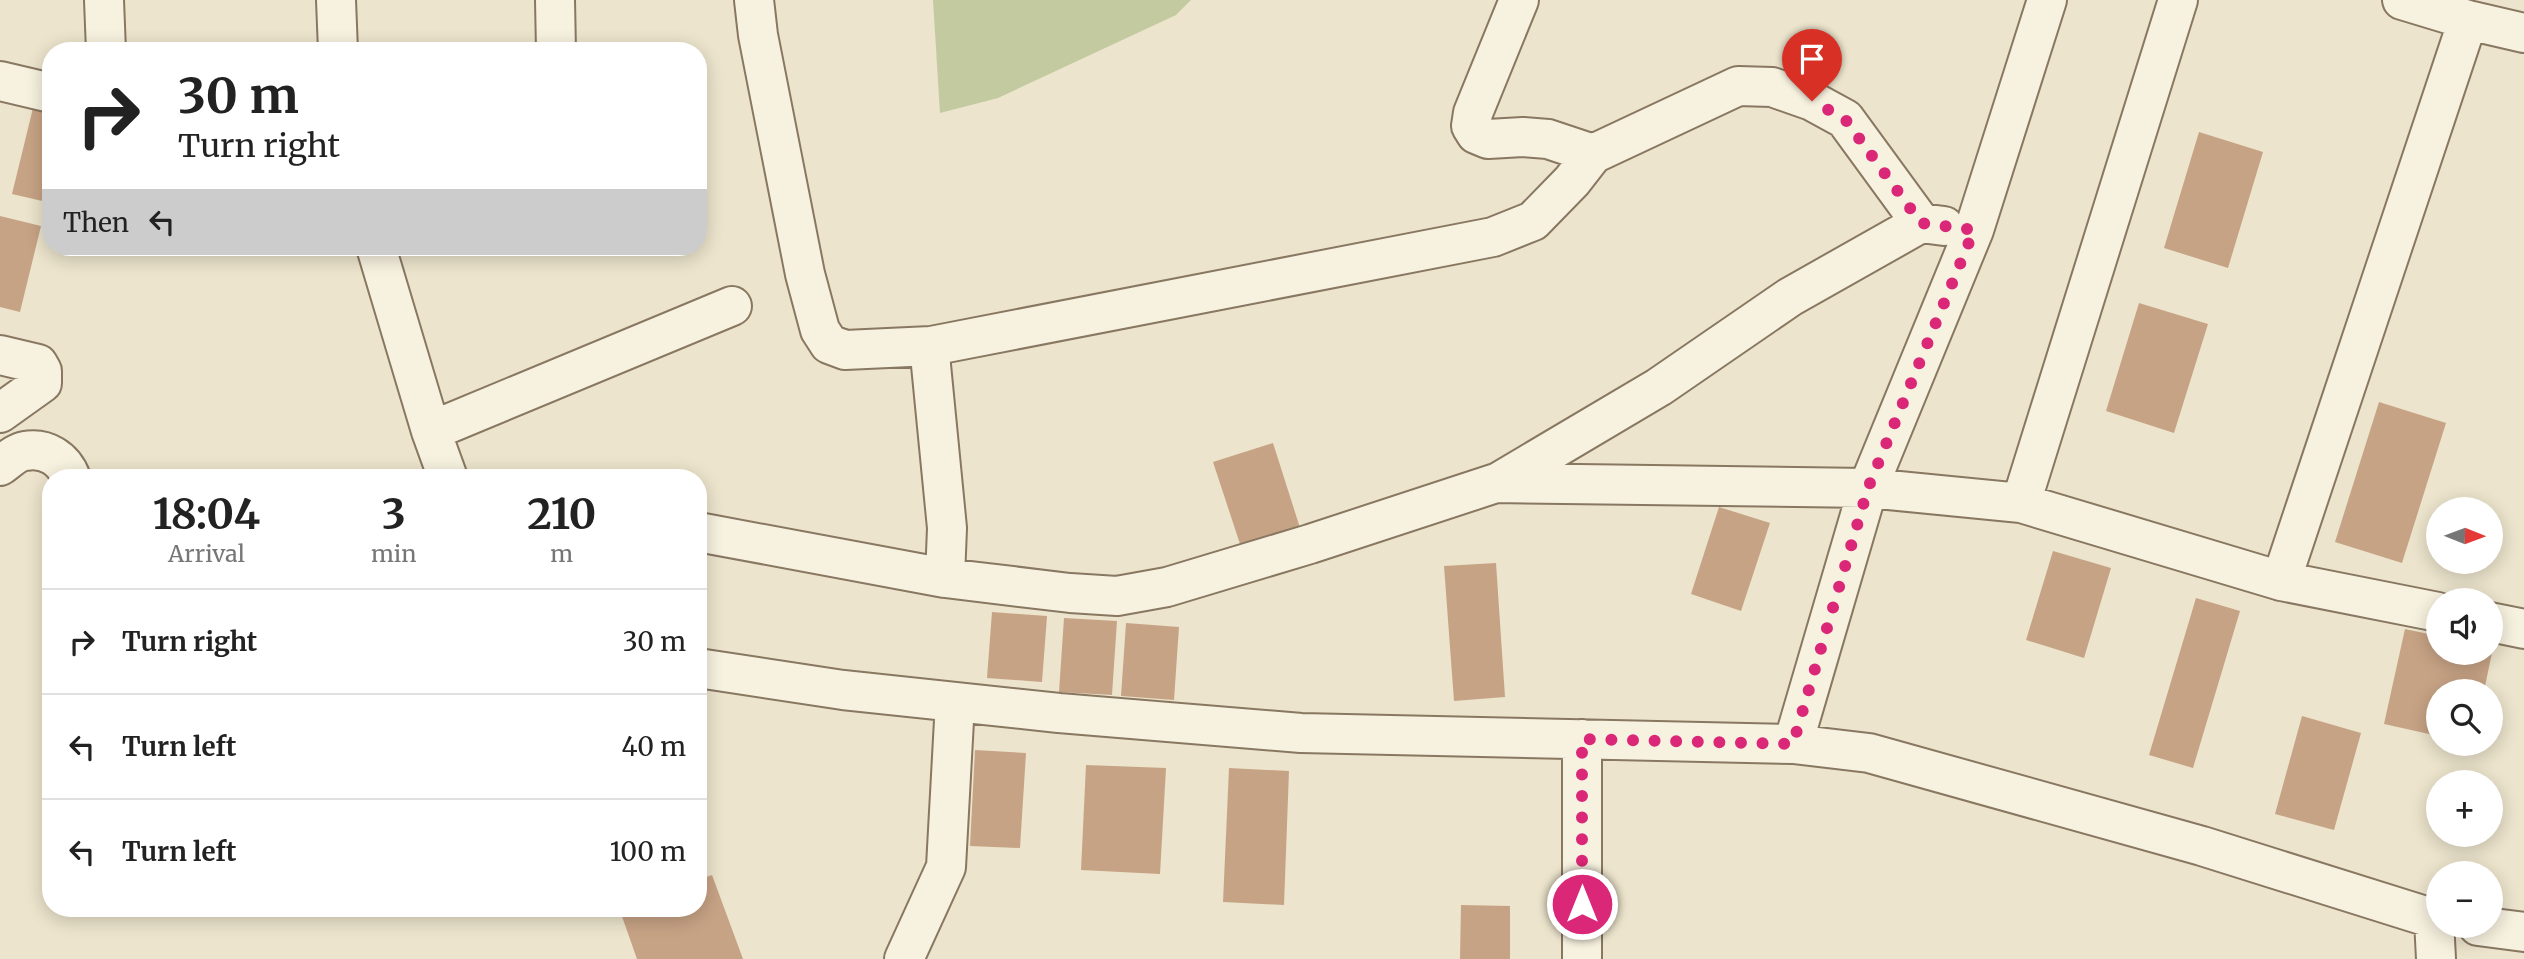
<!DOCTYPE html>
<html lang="en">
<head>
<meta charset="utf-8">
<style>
	body { margin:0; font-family:Merriweather,serif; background:#f2f2f2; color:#222; height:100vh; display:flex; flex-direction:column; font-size:26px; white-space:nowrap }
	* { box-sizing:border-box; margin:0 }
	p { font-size:23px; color:#767676 }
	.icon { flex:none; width:38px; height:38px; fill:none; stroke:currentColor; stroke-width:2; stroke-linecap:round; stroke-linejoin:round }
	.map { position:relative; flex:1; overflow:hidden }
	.details { position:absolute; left:42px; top:469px; width:665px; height:448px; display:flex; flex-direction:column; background:#fff; border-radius:28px; box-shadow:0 4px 18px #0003 }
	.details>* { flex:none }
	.top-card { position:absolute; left:42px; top:42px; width:665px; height:214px; border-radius:28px; box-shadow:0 4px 18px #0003; background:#fff; color:#222; overflow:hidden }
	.needle { width:46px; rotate:91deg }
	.controls { position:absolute; left:2426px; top:497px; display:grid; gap:14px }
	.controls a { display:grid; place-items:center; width:77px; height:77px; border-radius:50%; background:#fff; box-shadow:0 4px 18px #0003; font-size:35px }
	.pin { position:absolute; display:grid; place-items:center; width:60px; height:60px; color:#fff; margin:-72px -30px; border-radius:50% 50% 50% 0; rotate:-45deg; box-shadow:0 0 7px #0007 }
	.pin .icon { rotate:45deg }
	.me { position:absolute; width:77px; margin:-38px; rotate:0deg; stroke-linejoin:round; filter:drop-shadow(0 0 5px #0008) }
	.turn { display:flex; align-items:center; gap:24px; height:147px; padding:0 21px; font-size:32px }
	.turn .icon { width:91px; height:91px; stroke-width:2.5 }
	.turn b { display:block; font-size:49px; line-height:60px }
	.then { display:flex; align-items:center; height:66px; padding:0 21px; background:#0003; gap:14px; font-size:26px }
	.eta { display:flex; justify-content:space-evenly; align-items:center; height:119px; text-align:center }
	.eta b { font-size:42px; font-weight:700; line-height:49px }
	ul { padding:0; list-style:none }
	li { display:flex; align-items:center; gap:21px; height:105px; padding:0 21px; border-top:2px solid #e0e0e0 }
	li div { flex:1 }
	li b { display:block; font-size:26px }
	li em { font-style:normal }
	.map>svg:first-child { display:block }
	.green { fill:#c3caa0 }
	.building { fill:#c7a385 }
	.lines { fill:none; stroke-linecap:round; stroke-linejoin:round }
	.minor-casing { stroke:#887761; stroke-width:42 }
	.minor { stroke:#f7f1df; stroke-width:38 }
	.route { stroke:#db2777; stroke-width:12; stroke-dasharray:0 21.6 }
</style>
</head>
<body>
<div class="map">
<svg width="2524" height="959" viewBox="0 0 2524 959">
	<rect width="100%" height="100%" fill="#ece4cc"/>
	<path class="green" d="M933,0H1191L1176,15L998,98L940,113Z"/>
	<path class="building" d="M33,108L51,112V203L12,194Z
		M2199,132L2263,152L2228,268L2164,248Z
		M0,216L41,226L20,312L0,307Z
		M2139,303L2208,324L2174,433L2106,411Z
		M2379,402L2446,423L2402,563L2335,542Z
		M1273,443L1301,531L1242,550L1213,462Z
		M1719,507L1770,523L1741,611L1691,594Z
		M2053,551L2111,568L2084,658L2026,640Z
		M1496,563L1505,697L1454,701L1444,566Z
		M2196,598L2240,611L2193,768L2149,755Z
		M992,612L1047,616L1042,682L987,678Z
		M1064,618L1117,621L1112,695L1059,692Z
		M1126,623L1179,627L1174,700L1121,696Z
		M2405,629L2438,636V653H2490V648H2493L2484,691H2438V736L2384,724Z
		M2302,716L2361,733L2334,830L2275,814Z
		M975,750L1026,753L1020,848L970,846Z
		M1086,765L1166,768L1160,874L1081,870Z
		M1229,768L1289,771L1284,905L1223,902Z
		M712,875L743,959H637L619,908H698V880Z
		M1461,905L1510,906V959H1460Z"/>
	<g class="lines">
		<g class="minor-casing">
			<path id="minor" d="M104,0L106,51
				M336,0L338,51
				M555,0L556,51
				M754,0L758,35L805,274L820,330L829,344L845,350L931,346
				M1519,0L1473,113L1471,126L1476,134L1488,139L1523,137L1548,139L1593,154
				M2402,0L2468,20L2524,33
				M0,81L51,93
				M376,247L431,431L448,478
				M0,355L38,364L42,371V383L0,413
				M431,431L732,306
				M0,466C7,461 17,452 25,451C46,447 64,459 71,478
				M1497,483L1659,387L1790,297L1921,223L1944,226
				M2021,503L2178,0
				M698,532L945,578L1070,593L1117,596L1167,587L1310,544L1496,483L1868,488L2021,503L2281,581L2438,612
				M945,578L947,528L931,365V346L1493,237L1533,221L1572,181L1593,154L1738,86L1772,87L1812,101L1845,119L1921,223
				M2281,581L2468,20
				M2490,622L2524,629
				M698,668L843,690L1059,713L1301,733L1793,744L1869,753L2202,846L2438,920
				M1582,739V959
				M1793,744L1868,488L1974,230L2047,0
				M2434,920L2436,959
				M2478,926L2524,932
				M904,959L946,867L955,702"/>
		</g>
		<use href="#minor" class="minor"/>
	</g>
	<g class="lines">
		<path class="route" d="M1582,904V739L1793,744L1868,488L1974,230L1921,223L1845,119L1812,101"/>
	</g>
</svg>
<div class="controls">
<a><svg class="needle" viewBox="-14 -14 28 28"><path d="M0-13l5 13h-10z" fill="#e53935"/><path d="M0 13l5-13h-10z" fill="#767676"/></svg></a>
<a><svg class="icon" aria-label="sound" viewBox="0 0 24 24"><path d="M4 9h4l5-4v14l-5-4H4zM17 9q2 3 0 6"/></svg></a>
<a><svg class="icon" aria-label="search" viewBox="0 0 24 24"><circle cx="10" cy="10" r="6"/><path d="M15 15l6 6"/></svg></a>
<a>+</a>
<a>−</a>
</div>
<div class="pin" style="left:1812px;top:101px;background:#d93025"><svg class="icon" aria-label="arrive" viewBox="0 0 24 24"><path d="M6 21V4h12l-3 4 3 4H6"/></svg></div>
<svg class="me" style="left:1582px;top:904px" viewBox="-20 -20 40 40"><circle r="17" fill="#db2777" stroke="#fff" stroke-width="3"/><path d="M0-11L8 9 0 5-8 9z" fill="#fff"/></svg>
<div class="top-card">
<div class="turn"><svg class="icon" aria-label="right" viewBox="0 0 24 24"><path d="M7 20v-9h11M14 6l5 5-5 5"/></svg><div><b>30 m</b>Turn right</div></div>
<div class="then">Then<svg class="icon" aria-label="left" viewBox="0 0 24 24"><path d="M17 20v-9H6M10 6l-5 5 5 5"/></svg></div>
</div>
<section class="details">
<div class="eta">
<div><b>18:04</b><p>Arrival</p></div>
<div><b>3</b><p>min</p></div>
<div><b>210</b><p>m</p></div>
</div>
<ul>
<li><svg class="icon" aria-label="right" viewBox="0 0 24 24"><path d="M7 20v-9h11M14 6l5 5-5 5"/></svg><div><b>Turn right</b></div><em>30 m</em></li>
<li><svg class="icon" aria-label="left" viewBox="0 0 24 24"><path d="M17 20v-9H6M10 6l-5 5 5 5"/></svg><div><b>Turn left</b></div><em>40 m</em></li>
<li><svg class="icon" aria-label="left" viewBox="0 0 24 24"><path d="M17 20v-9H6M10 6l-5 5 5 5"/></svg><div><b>Turn left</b></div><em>100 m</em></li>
</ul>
</section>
</div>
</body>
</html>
